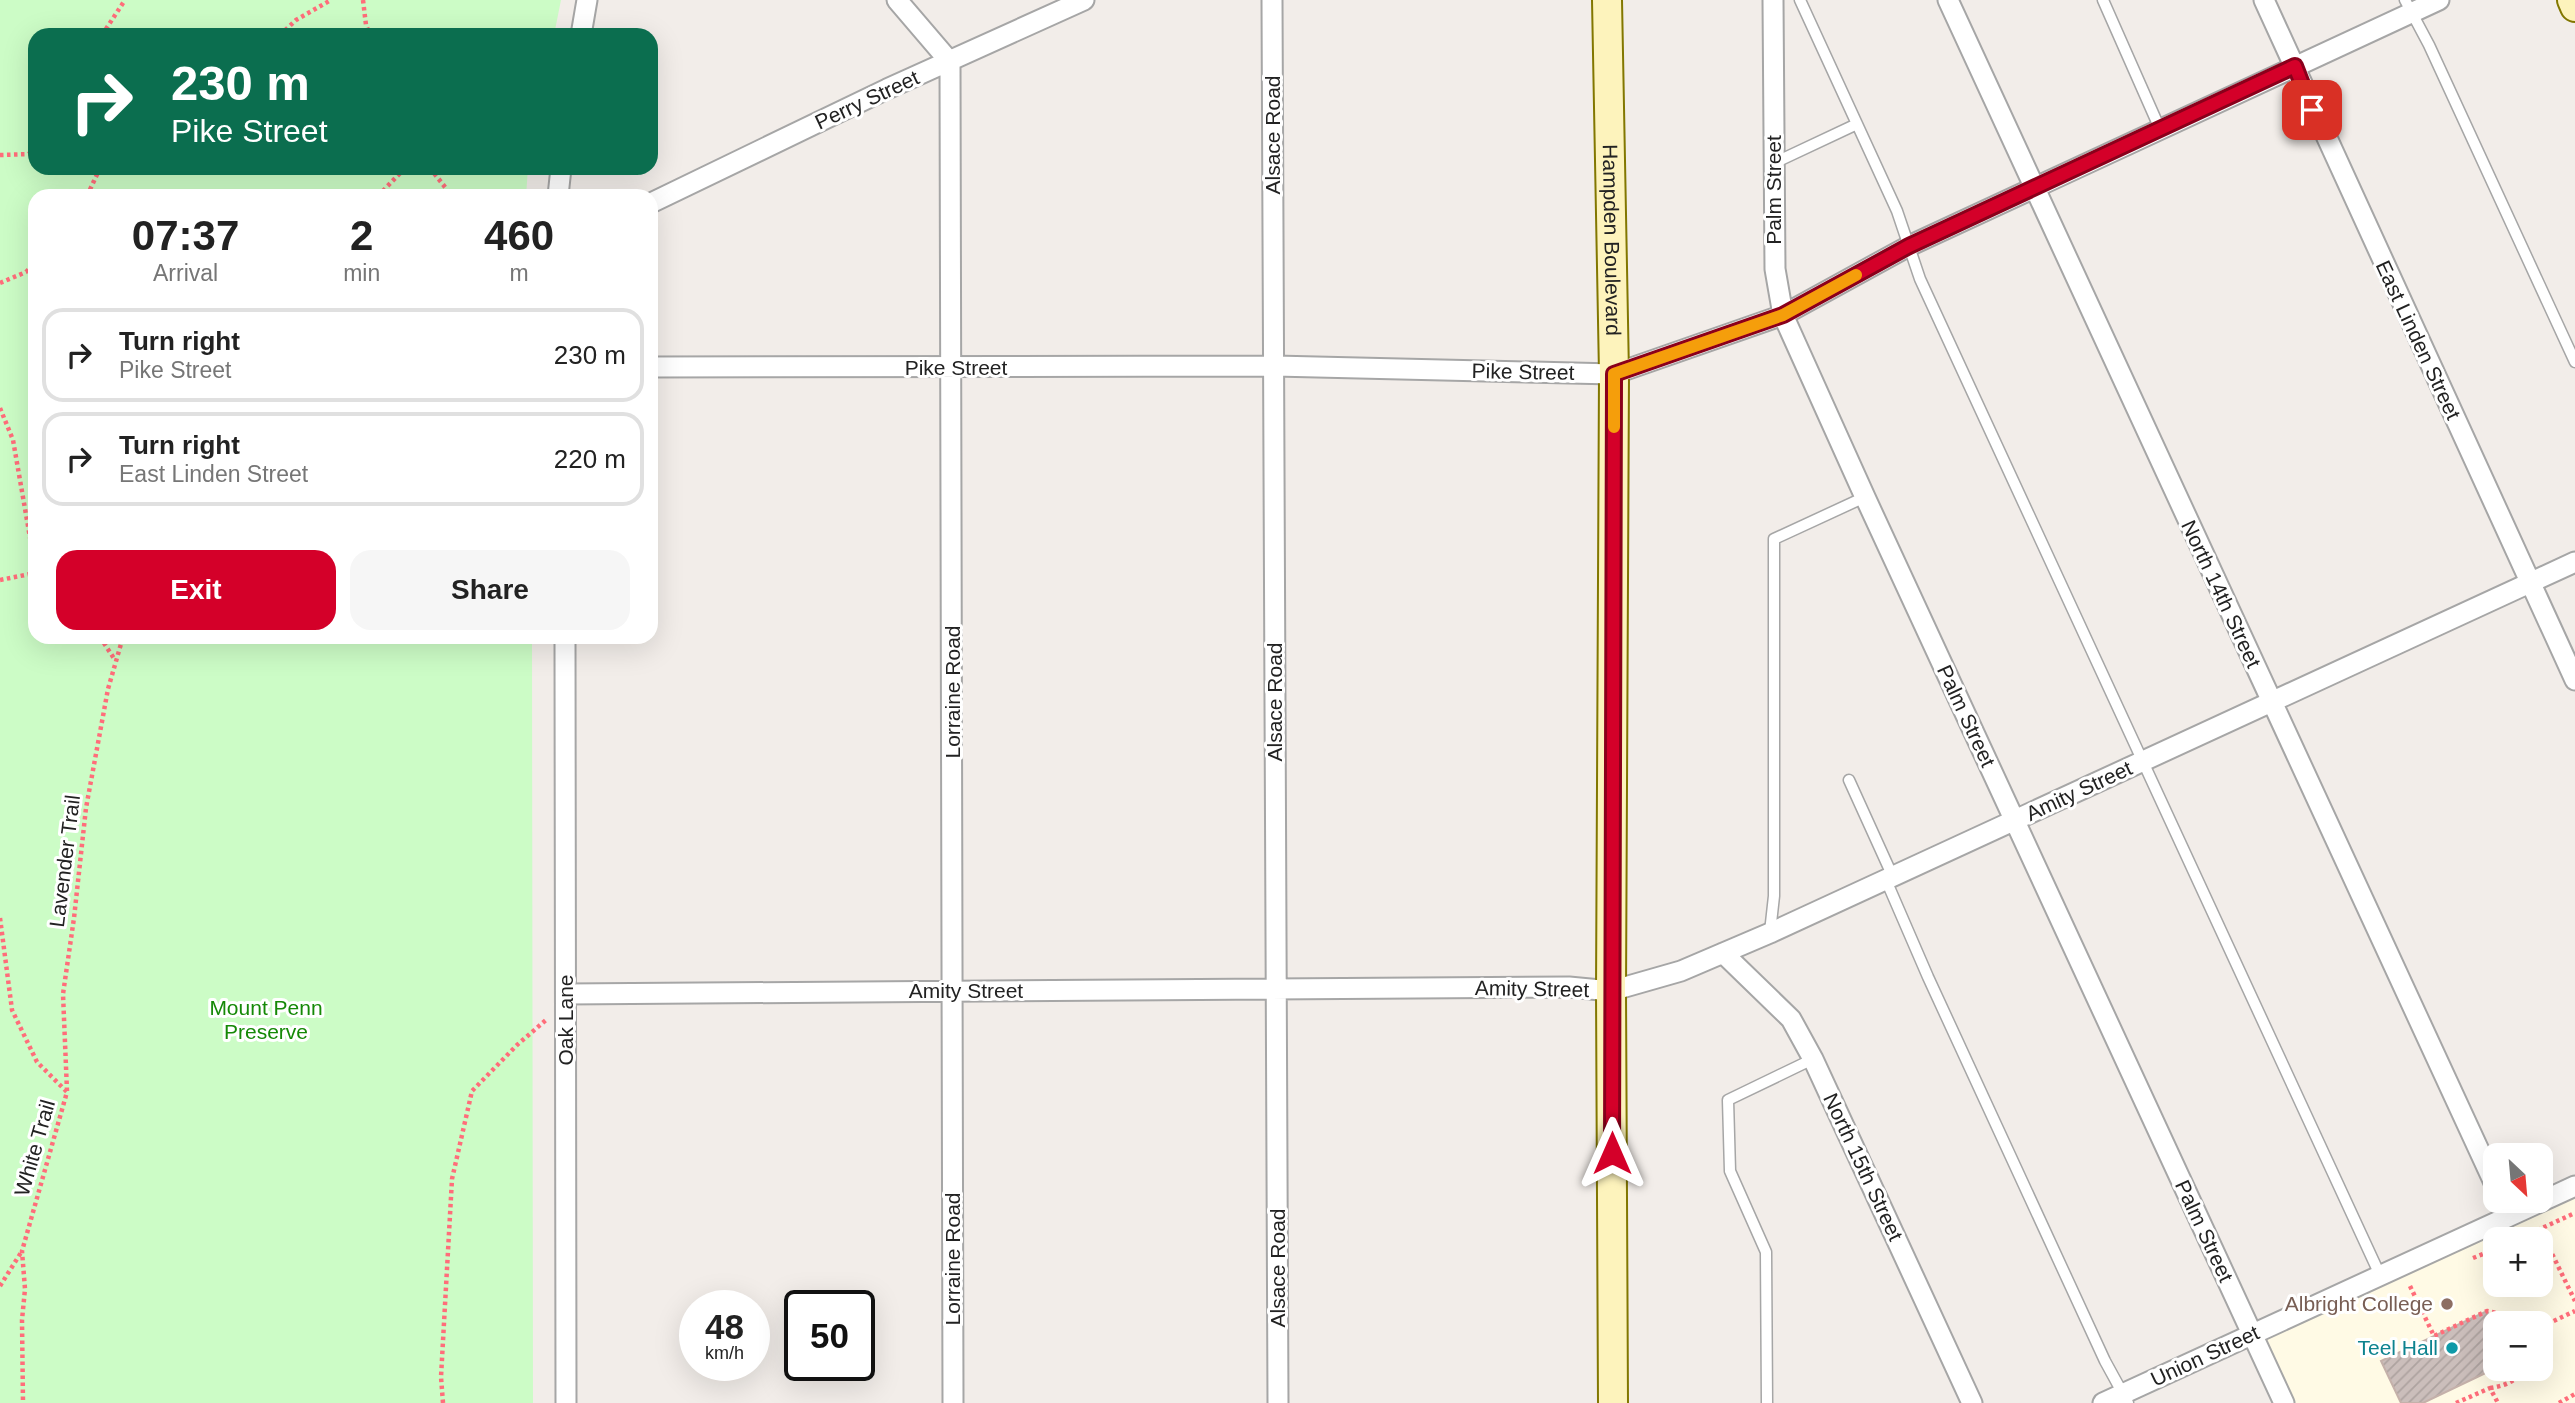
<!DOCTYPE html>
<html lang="en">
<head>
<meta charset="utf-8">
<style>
	body { margin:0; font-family:Helvetica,sans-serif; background:#f6f6f6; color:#222; height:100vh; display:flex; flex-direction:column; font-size:26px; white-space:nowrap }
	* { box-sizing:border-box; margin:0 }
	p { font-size:23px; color:#767676 }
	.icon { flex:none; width:38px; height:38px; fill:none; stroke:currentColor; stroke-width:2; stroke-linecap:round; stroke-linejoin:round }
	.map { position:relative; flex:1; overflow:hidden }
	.panel { position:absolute; left:28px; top:189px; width:630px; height:455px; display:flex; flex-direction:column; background:#fff; border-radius:21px; box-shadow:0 7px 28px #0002 }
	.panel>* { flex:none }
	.hud { position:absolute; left:28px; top:28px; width:630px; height:147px; border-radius:21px; box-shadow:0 7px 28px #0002; background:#0b6e4f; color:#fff; overflow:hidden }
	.needle { width:46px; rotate:154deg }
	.tools { position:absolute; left:2483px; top:1143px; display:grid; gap:14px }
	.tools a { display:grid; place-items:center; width:70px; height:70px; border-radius:14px; background:#fff; box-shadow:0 7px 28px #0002; font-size:35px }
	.speed { position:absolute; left:679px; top:1290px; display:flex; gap:14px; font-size:35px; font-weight:700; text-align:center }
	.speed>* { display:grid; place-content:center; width:91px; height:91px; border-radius:50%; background:#fff; box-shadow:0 7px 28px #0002; line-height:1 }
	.speed small { font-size:18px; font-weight:400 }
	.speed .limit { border:4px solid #111; border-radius:10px; background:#fff; color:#111 }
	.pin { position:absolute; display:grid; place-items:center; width:60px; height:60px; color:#fff; margin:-30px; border-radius:14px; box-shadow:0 4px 10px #0006 }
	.me { position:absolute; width:77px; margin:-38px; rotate:0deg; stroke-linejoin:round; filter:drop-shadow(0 0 5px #0008) }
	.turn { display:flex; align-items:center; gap:24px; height:147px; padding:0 28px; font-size:32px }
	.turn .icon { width:91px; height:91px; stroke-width:2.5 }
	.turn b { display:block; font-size:49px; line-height:60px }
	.eta { display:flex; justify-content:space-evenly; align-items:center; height:119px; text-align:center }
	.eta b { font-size:42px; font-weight:600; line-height:49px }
	.action { display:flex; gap:14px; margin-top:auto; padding:14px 28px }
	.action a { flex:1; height:80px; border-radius:21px; background:#d40029; color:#fff; font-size:28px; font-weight:600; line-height:80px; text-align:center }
	.action a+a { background:#f6f6f6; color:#222 }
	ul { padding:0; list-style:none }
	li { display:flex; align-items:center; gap:21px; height:94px; margin:0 14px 10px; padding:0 14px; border:4px solid #e0e0e0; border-radius:21px }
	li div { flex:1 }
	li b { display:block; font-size:26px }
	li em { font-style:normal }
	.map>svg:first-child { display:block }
	.education { fill:#fffae5; fill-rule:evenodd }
	.park { fill:#ccfcc6 }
	.building { fill:url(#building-hatch); stroke:#c5b1aa; stroke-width:2 }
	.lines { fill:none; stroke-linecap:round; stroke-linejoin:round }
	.lane-casing { stroke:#a6a6a6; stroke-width:13 }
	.street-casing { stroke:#a6a6a6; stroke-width:23 }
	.secondary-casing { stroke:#827700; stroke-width:32 }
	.path { stroke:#ff6d7a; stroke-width:4.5; stroke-dasharray:3.5 3.5; stroke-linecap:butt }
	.lane { stroke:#fff; stroke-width:10 }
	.street { stroke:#fff; stroke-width:19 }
	.secondary { stroke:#fdf3bc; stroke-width:28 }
	.route-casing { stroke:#8a001b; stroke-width:18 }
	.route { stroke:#d40029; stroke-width:12 }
	.slow { stroke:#f59e0b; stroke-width:12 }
	.education-dot { fill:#8d6e63; stroke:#fff; stroke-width:2.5 }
	.culture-dot { fill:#0f9aa8; stroke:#fff; stroke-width:2.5 }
	.labels { text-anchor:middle; stroke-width:6; stroke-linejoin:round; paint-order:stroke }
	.street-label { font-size:21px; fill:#222; stroke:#fff }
	.park-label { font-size:21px; fill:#158907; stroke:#fff }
	.education-label { font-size:21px; fill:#785e54; stroke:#fff; text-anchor:end }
	.culture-label { font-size:21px; fill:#0d838f; stroke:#fff; text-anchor:end }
</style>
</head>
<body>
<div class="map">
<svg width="2575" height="1403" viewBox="0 0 2575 1403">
	<defs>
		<pattern id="building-hatch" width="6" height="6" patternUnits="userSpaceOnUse" patternTransform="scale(1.75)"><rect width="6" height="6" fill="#cbbebb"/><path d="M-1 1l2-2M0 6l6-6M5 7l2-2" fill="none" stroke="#aea3a0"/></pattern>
	</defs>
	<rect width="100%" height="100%" fill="#f2ede9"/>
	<path class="education" d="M2575,1186V1403H2284L2251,1334ZM2496,1239H2541V1284H2496ZM2496,1323H2541V1368H2496Z"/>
	<path class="park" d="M0,0H561L554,35H35V168H528L526,196H35V637H532L533,1403H0Z"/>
	<path class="building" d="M2487,1311L2496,1329V1368L2423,1403H2401L2381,1361Z"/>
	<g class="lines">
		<g class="lane-casing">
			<path id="lane" d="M1800,0L1897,211L1920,279L2380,1275
				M2103,0L2160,129
				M2405,0L2429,45L2575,362
				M1774,163L1857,124
				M1849,780L1893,877
				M1886,880L1928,977L2105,1361L2128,1403
				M1770,932L1774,896V539L1865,497
				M1767,1403L1766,1252L1730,1171L1728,1100L1813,1059"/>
		</g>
		<g class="street-casing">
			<path id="street" d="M897,0L950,62L953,1403
				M1272,0L1278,1403
				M1773,0L1775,269L1783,315L1865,497L2284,1403
				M1948,0L2496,1187
				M2264,0L2575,680
				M581,35L587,0
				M558,196L561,168
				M651,203L887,89L1084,0
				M651,367L1275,366L1614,374L1783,315L1909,246L2439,0
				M565,637L566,1403
				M1723,953L1791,1019L1813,1059L1972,1403
				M566,994L1569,987L1611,991L1681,971L1770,933L2575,562
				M2103,1403L2575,1186"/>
		</g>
		<g class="secondary-casing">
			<g id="secondary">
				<path id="s1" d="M1607,0L1614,374L1611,991L1613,1403"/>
				<path d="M2572,0L2575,7"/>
			</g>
		</g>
		<path class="path" d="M363,0L366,25L370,35
			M102,35L125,0
			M280,35L296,20L331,0
			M0,155L29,154L35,144
			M430,168L452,196
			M87,196L100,168
			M378,196L405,168
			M0,283L26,272L35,263
			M0,408L13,440L35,566
			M0,580L35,573
			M100,637L115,660
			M0,918L12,1010L37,1062L67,1092L22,1251L25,1289L22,1320L23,1403
			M67,1091L63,994L74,918L86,808L108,689L123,637
			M2540,1229L2575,1301
			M2518,1239L2575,1213
			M2473,1258L2496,1249
			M0,1286L22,1251
			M2410,1286L2434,1336L2487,1311L2497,1313L2505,1323
			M2541,1327L2575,1311
			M2490,1388C2504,1386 2518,1381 2524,1368
			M443,1403L441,1377L452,1179L472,1091L517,1045L546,1020
			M2456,1403L2490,1388L2498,1403
			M2559,1403L2575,1394"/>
		<use href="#lane" class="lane"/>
		<use href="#street" class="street"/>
		<use href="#secondary" class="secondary"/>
	</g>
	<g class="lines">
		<g class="route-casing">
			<path id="route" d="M1612,1153L1614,374L1783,315L1909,246L2295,66L2312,110"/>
		</g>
		<use href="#route" class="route"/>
		<path class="slow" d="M1614,427V374L1783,315L1856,275"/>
	</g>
	<circle class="education-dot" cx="2447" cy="1304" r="7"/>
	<circle class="culture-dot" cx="2452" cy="1348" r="7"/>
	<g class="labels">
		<g class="street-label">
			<text transform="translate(867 100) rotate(-25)" y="7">Perry Street</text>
			<text transform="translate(1273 135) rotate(-90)" y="7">Alsace Road</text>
			<text transform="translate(1774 190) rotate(-90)" y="7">Palm Street</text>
			<text dy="7" stroke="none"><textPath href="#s1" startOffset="240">Hampden Boulevard</textPath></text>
			<text transform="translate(2418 340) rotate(65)" y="7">East Linden Street</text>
			<text x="956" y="375">Pike Street</text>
			<text transform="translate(1523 372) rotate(1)" y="7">Pike Street</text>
			<text transform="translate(2221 594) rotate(65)" y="7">North 14th Street</text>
			<text transform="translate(953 692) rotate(-90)" y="7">Lorraine Road</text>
			<text transform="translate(1275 702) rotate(-90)" y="7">Alsace Road</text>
			<text transform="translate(1966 716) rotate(65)" y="7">Palm Street</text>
			<text transform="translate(2079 791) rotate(-25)" y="7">Amity Street</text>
			<text transform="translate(65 861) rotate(-83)" y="7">Lavender Trail</text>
			<text transform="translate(1532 989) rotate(1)" y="7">Amity Street</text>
			<text x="966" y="998">Amity Street</text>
			<text transform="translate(566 1020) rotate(-90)" y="7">Oak Lane</text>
			<text transform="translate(35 1148) rotate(-74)" y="7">White Trail</text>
			<text transform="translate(1863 1167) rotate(65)" y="7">North 15th Street</text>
			<text transform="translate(2204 1231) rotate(65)" y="7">Palm Street</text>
			<text transform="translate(953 1259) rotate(-90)" y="7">Lorraine Road</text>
			<text transform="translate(1278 1268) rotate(-90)" y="7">Alsace Road</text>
			<text transform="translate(2205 1356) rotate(-25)" y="7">Union Street</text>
		</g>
		<g class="park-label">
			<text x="266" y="1015">Mount Penn<tspan x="266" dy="24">Preserve</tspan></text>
		</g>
		<g class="education-label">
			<text x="2433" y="1311">Albright College</text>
		</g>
		<g class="culture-label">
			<text x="2438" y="1355">Teel Hall</text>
		</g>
	</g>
</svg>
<div class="tools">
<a><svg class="needle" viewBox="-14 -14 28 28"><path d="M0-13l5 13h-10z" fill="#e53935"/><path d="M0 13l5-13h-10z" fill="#767676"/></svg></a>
<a>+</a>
<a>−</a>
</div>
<div class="speed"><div>48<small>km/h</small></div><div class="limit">50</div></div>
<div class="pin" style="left:2312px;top:110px;background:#d93025"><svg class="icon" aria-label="arrive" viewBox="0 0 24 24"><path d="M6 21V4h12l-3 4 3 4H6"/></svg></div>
<svg class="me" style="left:1612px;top:1153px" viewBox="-20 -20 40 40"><path d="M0-17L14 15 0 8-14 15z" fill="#d40029" stroke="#fff" stroke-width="4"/></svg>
<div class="hud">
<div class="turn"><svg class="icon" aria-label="right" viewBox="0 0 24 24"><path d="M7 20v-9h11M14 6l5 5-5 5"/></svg><div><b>230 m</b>Pike Street</div></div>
</div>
<section class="panel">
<div class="eta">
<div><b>07:37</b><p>Arrival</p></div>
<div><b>2</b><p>min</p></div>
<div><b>460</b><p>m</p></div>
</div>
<ul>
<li><svg class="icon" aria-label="right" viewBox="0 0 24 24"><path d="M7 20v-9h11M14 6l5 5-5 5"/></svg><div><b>Turn right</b><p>Pike Street</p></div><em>230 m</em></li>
<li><svg class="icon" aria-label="right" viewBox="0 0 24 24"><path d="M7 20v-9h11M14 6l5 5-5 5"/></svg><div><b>Turn right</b><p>East Linden Street</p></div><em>220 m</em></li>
</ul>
<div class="action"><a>Exit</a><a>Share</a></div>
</section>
</div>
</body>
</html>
